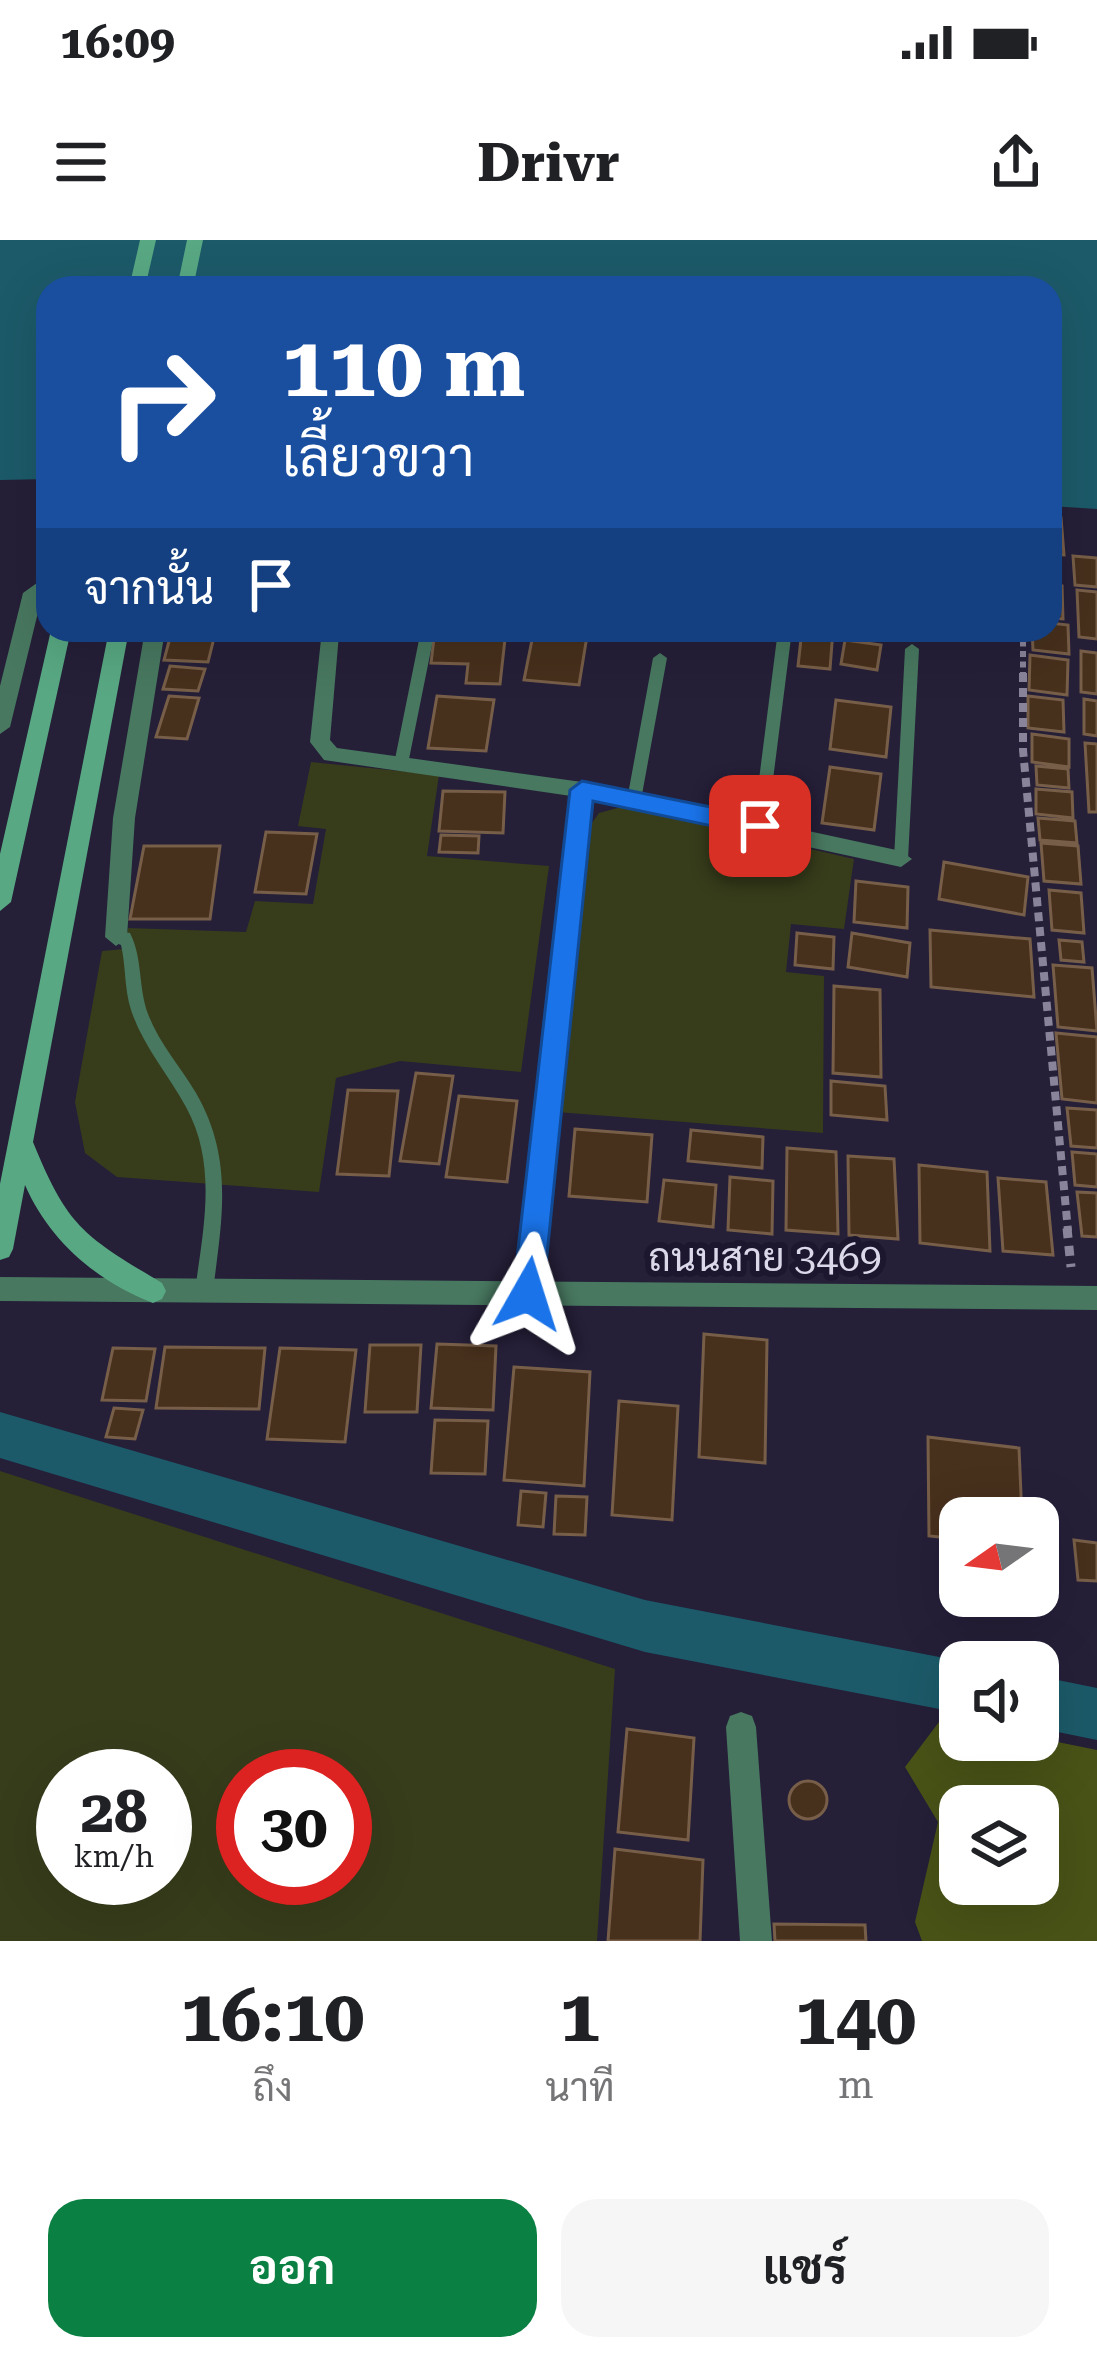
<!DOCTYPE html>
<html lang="th">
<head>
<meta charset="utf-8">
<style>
	body { margin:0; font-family:"Roboto Serif",Sarabun,serif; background:#f6f6f6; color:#202124; height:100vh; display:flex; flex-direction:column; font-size:45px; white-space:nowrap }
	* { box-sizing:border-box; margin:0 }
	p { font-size:39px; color:#757577 }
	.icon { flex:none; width:66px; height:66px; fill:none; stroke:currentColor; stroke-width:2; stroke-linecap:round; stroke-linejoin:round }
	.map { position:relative; height:1701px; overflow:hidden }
	.sheet { display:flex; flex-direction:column; background:#fff; flex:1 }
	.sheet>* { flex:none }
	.top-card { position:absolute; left:36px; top:36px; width:1026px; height:366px; border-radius:36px; box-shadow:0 12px 48px #0002; background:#1a4fa0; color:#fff; overflow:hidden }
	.needle { width:78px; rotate:256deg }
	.fabs { position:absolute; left:939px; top:1257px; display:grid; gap:24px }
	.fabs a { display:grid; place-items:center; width:120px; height:120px; border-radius:24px; background:#fff; box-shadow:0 12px 48px #0002; font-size:60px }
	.speed { position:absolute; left:36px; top:1509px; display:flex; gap:24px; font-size:60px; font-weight:700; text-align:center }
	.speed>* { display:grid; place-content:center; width:156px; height:156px; border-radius:50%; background:#fff; box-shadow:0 12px 48px #0002; line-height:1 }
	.speed small { font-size:30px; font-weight:400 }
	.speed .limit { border:18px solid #d22; background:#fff; color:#111 }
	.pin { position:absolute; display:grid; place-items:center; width:102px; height:102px; color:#fff; margin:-51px; border-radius:24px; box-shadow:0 6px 18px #0006 }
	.me { position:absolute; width:132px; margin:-66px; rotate:6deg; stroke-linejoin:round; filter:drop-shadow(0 0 9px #0008) }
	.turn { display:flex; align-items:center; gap:42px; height:252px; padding:0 48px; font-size:54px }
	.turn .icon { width:156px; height:156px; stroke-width:2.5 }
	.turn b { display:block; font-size:84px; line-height:102px }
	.then { display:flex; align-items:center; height:114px; padding:0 48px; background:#0003; gap:24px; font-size:45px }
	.eta { display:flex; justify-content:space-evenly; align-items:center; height:204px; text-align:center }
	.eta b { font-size:72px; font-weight:700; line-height:84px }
	.action { display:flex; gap:24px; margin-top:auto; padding:24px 48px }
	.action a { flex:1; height:138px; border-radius:36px; background:#0b8043; color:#fff; font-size:48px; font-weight:700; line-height:138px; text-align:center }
	.action a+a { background:#f6f6f6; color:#202124 }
	.status { display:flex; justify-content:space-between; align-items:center; height:84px; padding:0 60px; background:#fff; direction:ltr }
	.status svg { height:33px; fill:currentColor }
	header { display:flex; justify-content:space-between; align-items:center; height:156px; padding:0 48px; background:#fff; font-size:54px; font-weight:700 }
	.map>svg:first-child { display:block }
	.green { fill:#373d1b; fill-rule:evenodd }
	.forest { fill:#495317; fill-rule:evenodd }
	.water { fill:#1c5a69 }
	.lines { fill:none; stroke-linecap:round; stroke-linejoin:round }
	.canal { fill:#1c5a69; fill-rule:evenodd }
	.building { fill:#47301c; stroke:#775e48; stroke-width:3 }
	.path-far2 { stroke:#898499; stroke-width:6; stroke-dasharray:6 4.5; stroke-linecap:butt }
	.path-far1 { stroke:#898499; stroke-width:8; stroke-dasharray:9 6; stroke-linecap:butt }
	.path { stroke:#898499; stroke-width:9; stroke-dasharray:10 8; stroke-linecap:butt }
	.service { fill:#487860; fill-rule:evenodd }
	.minor { fill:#487860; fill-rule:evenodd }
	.tertiary { fill:#487860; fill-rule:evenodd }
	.secondary { fill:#58a883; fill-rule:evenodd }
	.route { fill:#1a73e8; stroke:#114b97; stroke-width:3 }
	.labels { text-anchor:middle; stroke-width:12; stroke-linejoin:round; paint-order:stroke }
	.street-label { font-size:39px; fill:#dbd8e9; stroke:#1c162e }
</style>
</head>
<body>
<div class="status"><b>16:09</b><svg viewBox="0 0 49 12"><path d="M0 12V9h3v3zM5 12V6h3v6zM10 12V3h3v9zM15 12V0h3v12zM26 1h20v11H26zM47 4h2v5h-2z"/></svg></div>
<header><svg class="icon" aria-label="menu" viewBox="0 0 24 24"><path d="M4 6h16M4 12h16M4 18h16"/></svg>Drivr<svg class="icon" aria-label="share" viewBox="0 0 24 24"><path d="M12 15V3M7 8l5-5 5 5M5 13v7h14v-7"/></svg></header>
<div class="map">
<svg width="1097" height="1701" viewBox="0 0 1097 1701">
	<rect width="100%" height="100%" fill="#251f38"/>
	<path class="green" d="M311,522L439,535L427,616L549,626L521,832L400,821L336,838L319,952L117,937L85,913L75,862L102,711L124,709L128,688L246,692L255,661L313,664L326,589L298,586Z
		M625,566L854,619L844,689L791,684L786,732L824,736L823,893L557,872L587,590L599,573Z
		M0,1231L615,1429L597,1701H0ZM63,1536H165V1638H63ZM243,1536H345V1638H243Z"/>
	<path class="forest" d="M942,1478L960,1482V1500L1038,1498L1097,1510V1701H922L915,1682L938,1582L905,1527ZM960,1566H1038V1644H960Z"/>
	<path class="water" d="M0,0H1097V269L1050,266V48H48V239L0,240Z"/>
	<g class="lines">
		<path class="canal" d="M0,1172L645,1360L960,1421V1473L645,1412L0,1218Z
			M1038,1436L1097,1448V1500L1038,1488Z"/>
	</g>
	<path class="building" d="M1050,277L1061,278L1064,315L1050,314Z
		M1073,316L1097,318V347L1075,345Z
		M1050,345L1062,346L1063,379L1050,378Z
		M1077,350L1097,352V399L1079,397Z
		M1050,383L1068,385L1069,414L1033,410L1032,390H1050Z
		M172,390H216L208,422L164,420Z
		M435,390H506L500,444L466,443L468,424L431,423Z
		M534,390H588L579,445L524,440Z
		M644,390H694V399L644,398Z
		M802,390H833L830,429L798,426Z
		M845,400L881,405L877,430L841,424Z
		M1081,411L1097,413V454L1081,452Z
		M1030,415L1068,420L1067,455L1029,450Z
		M170,426L205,429L198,451L163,449Z
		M169,456L199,458L187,499L156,497Z
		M437,456L494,460L486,511L428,508Z
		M1028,456L1063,460L1064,492L1028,488Z
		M1084,459L1097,461V496L1084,494Z
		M836,460L891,467L886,517L830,509Z
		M1032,494L1069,499V527L1032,522Z
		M1085,503L1097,504V572H1089Z
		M1036,526L1068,529L1069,548L1037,545Z
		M830,527L881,534L874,590L822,583Z
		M1036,549L1072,552L1073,578L1036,574Z
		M443,551L505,552L503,593L439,591Z
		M1038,578L1075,581L1077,603L1040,600Z
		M266,592L317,594L306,654L255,652Z
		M441,595L479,596L478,613L439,612Z
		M1041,603L1078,606L1081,644L1044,641Z
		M144,606H220L210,679H130Z
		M944,622L1028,637L1024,675L939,659Z
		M856,641L908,647L907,688L854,682Z
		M1049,650L1081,653L1084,693L1052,690Z
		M930,690L1030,699L1034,757L931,747Z
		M797,693L834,697L833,729L795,725Z
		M852,693L910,703L907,737L848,727Z
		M1059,700L1082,702L1084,722L1061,720Z
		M1053,725L1092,728L1097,791L1058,787Z
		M834,746L880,750L881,837L833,833Z
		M1056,793L1097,797V863L1062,859Z
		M416,833L453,836L439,924L400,921Z
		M831,841L885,846L887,880L831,875Z
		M348,850L398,851L389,936L337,934Z
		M459,856L517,861L507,942L446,937Z
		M1067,868L1097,870V908L1071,906Z
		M575,889L652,895L647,962L569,956Z
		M691,890L763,897L762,928L688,921Z
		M787,908L836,912L838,994L786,990Z
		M1072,912L1097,914V947L1075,945Z
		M848,916L894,919L898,999L849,995Z
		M919,925L987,932L990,1011L920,1003Z
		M730,937L773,941L772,994L728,990Z
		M998,938L1046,942L1053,1015L1003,1011Z
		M664,940L716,945L713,987L659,981Z
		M1077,952L1097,953V997L1082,996Z
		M704,1094L767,1100L765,1223L699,1217Z
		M437,1104L496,1106L493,1170L431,1168Z
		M370,1105H421L417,1172H365Z
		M165,1107L265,1108L259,1169L156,1168Z
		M113,1108L155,1109L146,1161L102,1160Z
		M280,1108L356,1110L345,1202L267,1199Z
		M514,1127L590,1132L584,1246L504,1240Z
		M619,1161L678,1166L672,1280L612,1275Z
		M114,1168L143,1170L135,1199L106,1197Z
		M435,1180L488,1181L485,1234L431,1233Z
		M928,1197L1019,1208L1022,1278H960V1299L929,1296Z
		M521,1251L546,1253L543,1287L518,1285Z
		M556,1256L587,1257L585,1295L554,1294Z
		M1074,1300L1097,1303V1341L1078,1340Z
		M627,1489L694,1498L688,1600L618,1592Z
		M789 1560a19 19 0 1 1 38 0a19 19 0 1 1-38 0Z
		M615,1609L703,1620L700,1701H608Z
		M774,1684L865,1685L866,1701H775Z"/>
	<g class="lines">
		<path class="path-far2" d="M48,302L43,316L48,315
			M1023,390V436"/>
		<path class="path-far1" d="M1023,433V510L1068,991"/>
		<path class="path" d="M1067,988L1071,1027"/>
		<path class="service" d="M276,390H336V394C323,402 289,398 276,390Z
			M421,390H435L408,524L401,529L394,524Z
			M778,390H792L767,587L760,592L753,587Z
			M912,404L919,409L908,619L901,625L894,619L905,409Z
			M660,413L667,418L641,560L634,565L627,560L653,418Z
			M116,691L130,693C143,719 138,747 148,774C159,803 180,826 196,853C234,919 222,979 213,1051L210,1057L204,1059L198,1057L195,1051C203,990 218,925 186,867C168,834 143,806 131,770C124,748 126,726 121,705L111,701L108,697Z"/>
		<path class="minor" d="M48,335V351L42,356L10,487L0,494V446L23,353Z
			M145,390H165L135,578L127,697L116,706L105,697L113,578Z
			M322,390H336L339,394L330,500L337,508L582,542L901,611L912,619L901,627L591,560L541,1054L537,1062L528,1066L519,1062L515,1054L571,556L324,520L310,502Z
			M741,1472L752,1476L756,1487L772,1701H740L726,1487L730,1476Z"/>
		<path class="tertiary" d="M0,1037L1097,1046V1070L0,1061Z"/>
		<path class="secondary" d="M140,0H156L145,48H129Z
			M187,0H203L193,48H177Z
			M51,390H71L11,662L0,671V614Z
			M109,390H129L33,902C68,988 84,996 162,1043L166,1051L162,1059L153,1063C96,1041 49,1000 25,945L13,1009L9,1017L0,1020V944Z"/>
	</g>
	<path class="route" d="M582,541L760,577L772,586L760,596L593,561L543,1054L528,1067L513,1054L570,550Z"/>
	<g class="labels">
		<g class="street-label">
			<text x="765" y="1031">ถนนสาย 3469</text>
		</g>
	</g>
</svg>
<div class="fabs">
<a><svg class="needle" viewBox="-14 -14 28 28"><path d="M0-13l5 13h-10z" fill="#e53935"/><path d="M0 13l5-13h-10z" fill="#757577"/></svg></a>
<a><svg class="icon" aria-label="sound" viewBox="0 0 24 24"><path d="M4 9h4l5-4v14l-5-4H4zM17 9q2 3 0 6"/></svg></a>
<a><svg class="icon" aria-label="layers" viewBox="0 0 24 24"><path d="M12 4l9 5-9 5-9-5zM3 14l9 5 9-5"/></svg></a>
</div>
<div class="speed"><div>28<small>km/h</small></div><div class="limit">30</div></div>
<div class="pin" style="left:760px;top:586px;background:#d93025"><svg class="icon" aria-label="arrive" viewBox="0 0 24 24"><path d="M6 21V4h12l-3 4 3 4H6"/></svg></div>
<svg class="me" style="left:528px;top:1054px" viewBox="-20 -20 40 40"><path d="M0-17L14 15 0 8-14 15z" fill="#1a73e8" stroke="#fff" stroke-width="4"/></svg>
<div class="top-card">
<div class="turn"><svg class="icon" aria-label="right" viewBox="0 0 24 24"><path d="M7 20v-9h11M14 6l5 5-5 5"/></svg><div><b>110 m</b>เลี้ยวขวา</div></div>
<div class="then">จากนั้น<svg class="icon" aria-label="arrive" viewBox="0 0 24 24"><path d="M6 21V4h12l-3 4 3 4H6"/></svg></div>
</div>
</div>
<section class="sheet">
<div class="eta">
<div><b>16:10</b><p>ถึง</p></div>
<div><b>1</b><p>นาที</p></div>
<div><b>140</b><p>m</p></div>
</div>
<div class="action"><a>ออก</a><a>แชร์</a></div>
</section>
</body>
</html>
